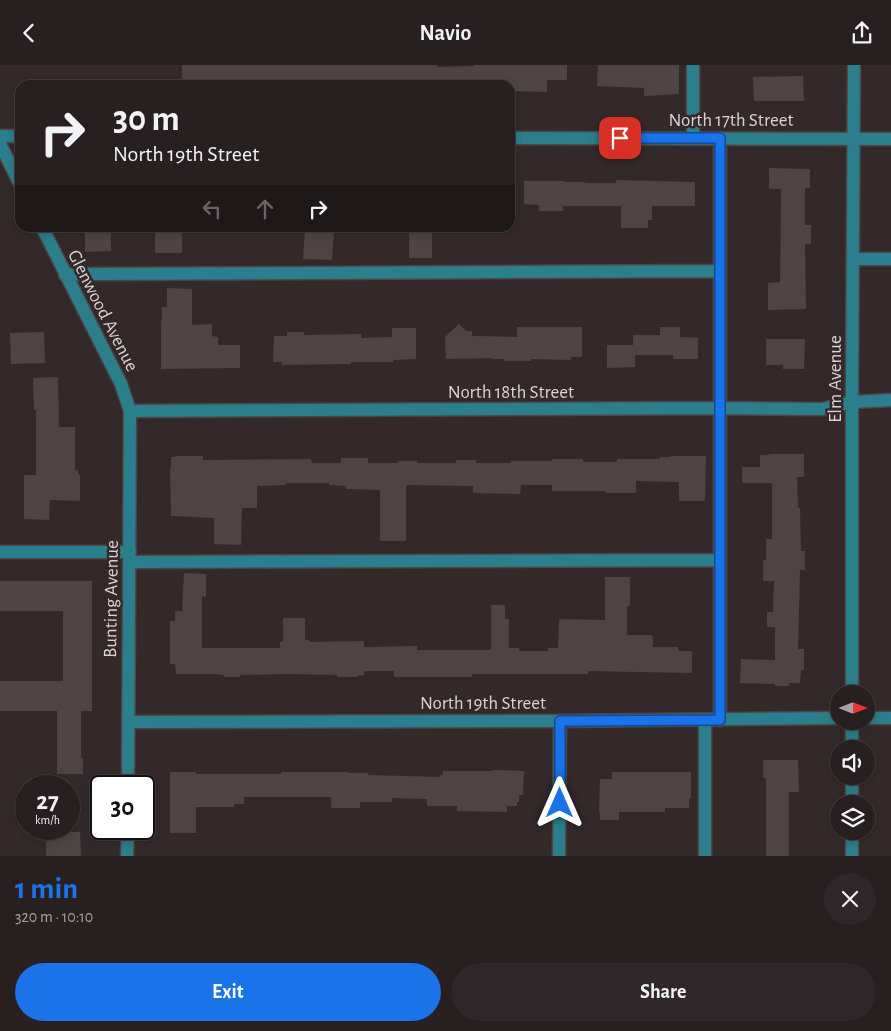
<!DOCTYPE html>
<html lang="en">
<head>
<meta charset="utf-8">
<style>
	body { margin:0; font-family:"Alegreya Sans",sans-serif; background:#2f2729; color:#f1f3f6; height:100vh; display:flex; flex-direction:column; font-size:19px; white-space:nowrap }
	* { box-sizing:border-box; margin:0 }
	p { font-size:16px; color:#a4a2a5 }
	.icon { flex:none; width:28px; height:28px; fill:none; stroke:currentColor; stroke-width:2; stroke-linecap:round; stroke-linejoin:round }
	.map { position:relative; height:791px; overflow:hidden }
	.details { display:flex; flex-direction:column; background:#271f20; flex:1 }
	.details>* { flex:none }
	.banner { position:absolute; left:15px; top:15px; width:500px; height:152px; border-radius:15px; box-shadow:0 2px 8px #0003,0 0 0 1px #433d3e; background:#271f20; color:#f1f3f6; overflow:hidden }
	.needle { width:32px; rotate:90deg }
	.tools { position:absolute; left:830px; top:620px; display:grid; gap:10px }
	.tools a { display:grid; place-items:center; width:45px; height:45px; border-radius:50%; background:#271f20; box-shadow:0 2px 8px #0003,0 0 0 1px #433d3e; font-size:25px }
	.speed { position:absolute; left:15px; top:710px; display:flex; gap:10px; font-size:25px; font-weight:700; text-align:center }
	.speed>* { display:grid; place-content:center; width:65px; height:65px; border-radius:50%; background:#271f20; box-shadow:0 2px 8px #0003,0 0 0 1px #433d3e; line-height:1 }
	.speed small { font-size:12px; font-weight:400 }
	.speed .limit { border:2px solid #111; border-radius:8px; background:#fff; color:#111 }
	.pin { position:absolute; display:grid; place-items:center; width:42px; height:42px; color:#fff; margin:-21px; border-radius:10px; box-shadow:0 2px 8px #0006 }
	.me { position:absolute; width:55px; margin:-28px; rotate:0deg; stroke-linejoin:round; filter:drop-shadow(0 0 4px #0008) }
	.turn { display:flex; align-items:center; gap:18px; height:105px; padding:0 15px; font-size:22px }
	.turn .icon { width:65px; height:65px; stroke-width:2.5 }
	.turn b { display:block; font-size:35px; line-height:42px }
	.lanes { display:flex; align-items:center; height:48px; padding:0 15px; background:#0003; justify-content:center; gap:25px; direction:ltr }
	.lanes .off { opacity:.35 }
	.round { display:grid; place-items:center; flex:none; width:52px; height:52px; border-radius:26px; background:#2f2729 }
	.headline { display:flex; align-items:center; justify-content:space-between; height:85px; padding:0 15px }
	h1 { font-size:30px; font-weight:600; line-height:38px; color:#1a73e8 }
	.button { display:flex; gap:10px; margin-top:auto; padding:10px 15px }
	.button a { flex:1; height:58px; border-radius:30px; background:#1a73e8; color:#fff; font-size:20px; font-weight:600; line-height:58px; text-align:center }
	.button a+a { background:#2f2729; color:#f1f3f6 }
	header { display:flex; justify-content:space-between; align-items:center; height:65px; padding:0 15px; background:#271f20; font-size:22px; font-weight:600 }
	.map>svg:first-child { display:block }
	.building { fill:#4f4444 }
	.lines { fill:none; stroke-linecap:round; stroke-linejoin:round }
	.minor-casing { stroke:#4f4445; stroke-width:15 }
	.minor { stroke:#2b7e8c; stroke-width:12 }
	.route-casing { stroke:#114b97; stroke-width:12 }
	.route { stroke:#1a73e8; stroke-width:9 }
	.labels { text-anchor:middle; stroke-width:5; stroke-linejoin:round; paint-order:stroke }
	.street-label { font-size:19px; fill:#dad2d3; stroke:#34292a }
</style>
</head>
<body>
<header><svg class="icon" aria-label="back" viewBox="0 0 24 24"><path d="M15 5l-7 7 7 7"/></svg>Navio<svg class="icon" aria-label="share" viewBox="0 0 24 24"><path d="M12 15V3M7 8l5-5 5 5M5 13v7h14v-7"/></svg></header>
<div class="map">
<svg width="891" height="791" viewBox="0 0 891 791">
	<rect width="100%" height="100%" fill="#34292a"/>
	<path class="building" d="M182,0H437V2L475,1L474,0H567V15H547V27L510,26V20H405V15L376,16V20H182Z
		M598,0H679V29L644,31V23L597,21Z
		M803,11L804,36H754L753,12Z
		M769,103L810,104V123H805V160H811V179H805L806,244L768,245V218L780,217L781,138V124H769Z
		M616,115L695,117V141H652V155H648V163H621V141H563V146H539V140L524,139V116H564V117H585V118H616Z
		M85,162H111V186L85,187Z
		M409,162H432V193H409Z
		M155,165L182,166V188H155Z
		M305,165L334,167L332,195L303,194Z
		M167,223L192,224V260L212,259V271L218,272V280H240V303L161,304V256H162V242H167Z
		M459,259L466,266H472V271L517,272V262H582V292H571V295L531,294V296H504V294H492V293L446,294L445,272Z
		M660,262H680V272L698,273V294H673V290H635V302L607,303V280H633V270H660Z
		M392,263H416V294L393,295V297H351V299L282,300V297H273L274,271H287V267H304V270L361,269V273L392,272Z
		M44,267L45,298L11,299L10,268Z
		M766,274H805L804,304H783V300H766Z
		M58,312L59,362H75V405H78V410H80V436L50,435L49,455L24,454V410H36V345H34L33,313Z
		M769,389H804V412H797L798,443H800L801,486H805V505H800L798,584H804V605H801L800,618H789V621H775V619L740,618L741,594L775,595V562H767V547H773L774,516H763V495H766V474H772V418H742V402H760V390H769Z
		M175,391H203V395L311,394L312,398H341V393H368V398H398V396H417V398H456V395H476V398H511V396H552V394H583V397H617V394H660V392H671V391H706L705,436H679V417L636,416V428H606V426H552V420H521L520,429L473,428V421L406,420V476H380V425L346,424V421L329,420V418H286V420L257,421V443H242L241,480L214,479V453L171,451L170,402H171V392H175Z
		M184,508L206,509V532L202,531V583H280V577H283V553H305V575H309V577L364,576V582L417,581V585H491V540H505V554H509V583H519V586H548V583H558L559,554L605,555V512H630V541H627V570H652V572H653V582H678V586H692V608L588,606V609H472V612H394V606H365L364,610L357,611V612H337V610L290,609L240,610V612H224V610L213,609H176L175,599H170V556H175V546H182Z
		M0,516H92V646H81V693H83V709H57V646H0V616H63V546H0Z
		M763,695H798L799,727H789V791H766V713H763Z
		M492,705L524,706L523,730H519V737H517V741H507V747L457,746V741H427V734L392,733V737H360V743H331V732H244V739H234V742H196V768H170V707H196V709H281V707H348V708H368V710L440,712V710H443V706H492Z
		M612,707H691V733H689V743H665V747H620L619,748V755H600V747H599L600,714H612Z
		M47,767H80L81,791H46V776H47Z"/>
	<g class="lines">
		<g class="minor-casing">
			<path id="minor" d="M0,71H20
				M510,73L891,74
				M693,73V0
				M720,73V655
				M0,79L20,119
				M42,162L121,319L130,346L128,721
				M853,194H891
				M65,210L86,209L720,206
				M130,346L720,343L822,344L852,337L891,335
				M0,487H130
				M130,497L719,495
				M852,629V317L854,0
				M866,653H891
				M852,656V684
				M128,657L560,656L839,653
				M852,711V739
				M852,766V791
				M127,791L128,764
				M559,791L560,656
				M705,791V655"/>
		</g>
		<use href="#minor" class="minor"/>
	</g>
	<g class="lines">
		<g class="route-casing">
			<path id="route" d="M560,738V656L720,655V73H620"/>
		</g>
		<use href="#route" class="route"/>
	</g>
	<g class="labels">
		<g class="street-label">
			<text x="731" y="61">North 17th Street</text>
			<text transform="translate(104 245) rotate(63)" y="7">Glenwood Avenue</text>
			<text transform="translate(834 314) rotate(-90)" y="7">Elm Avenue</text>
			<text x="511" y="333">North 18th Street</text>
			<text transform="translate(110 534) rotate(-89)" y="7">Bunting Avenue</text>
			<text x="483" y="644">North 19th Street</text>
		</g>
	</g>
</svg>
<div class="tools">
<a><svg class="needle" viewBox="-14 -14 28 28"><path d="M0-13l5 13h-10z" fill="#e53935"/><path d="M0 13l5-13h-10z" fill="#a4a2a5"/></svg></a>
<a><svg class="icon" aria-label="sound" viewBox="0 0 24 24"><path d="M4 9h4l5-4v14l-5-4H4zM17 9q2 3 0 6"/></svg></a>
<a><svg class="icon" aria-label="layers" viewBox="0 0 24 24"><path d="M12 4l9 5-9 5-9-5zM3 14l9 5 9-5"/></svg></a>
</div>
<div class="speed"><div>27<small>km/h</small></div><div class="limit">30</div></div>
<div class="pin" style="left:620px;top:73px;background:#d93025"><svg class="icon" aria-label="arrive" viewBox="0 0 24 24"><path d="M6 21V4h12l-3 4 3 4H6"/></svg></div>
<svg class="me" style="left:560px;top:738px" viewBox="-20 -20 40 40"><path d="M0-17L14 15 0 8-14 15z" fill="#1a73e8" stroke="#fff" stroke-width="4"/></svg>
<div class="banner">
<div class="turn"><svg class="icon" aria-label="right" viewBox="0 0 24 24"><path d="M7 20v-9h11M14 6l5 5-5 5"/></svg><div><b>30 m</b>North 19th Street</div></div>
<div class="lanes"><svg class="icon off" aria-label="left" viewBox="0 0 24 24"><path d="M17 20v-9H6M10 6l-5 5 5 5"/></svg><svg class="icon off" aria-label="ahead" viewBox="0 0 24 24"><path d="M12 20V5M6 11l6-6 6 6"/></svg><svg class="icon" aria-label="right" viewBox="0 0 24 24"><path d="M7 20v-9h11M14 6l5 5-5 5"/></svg></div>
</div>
</div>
<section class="details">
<div class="headline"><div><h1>1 min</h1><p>320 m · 10:10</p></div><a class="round"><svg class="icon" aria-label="close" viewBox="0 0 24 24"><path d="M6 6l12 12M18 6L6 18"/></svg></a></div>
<div class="button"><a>Exit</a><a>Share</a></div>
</section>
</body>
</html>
